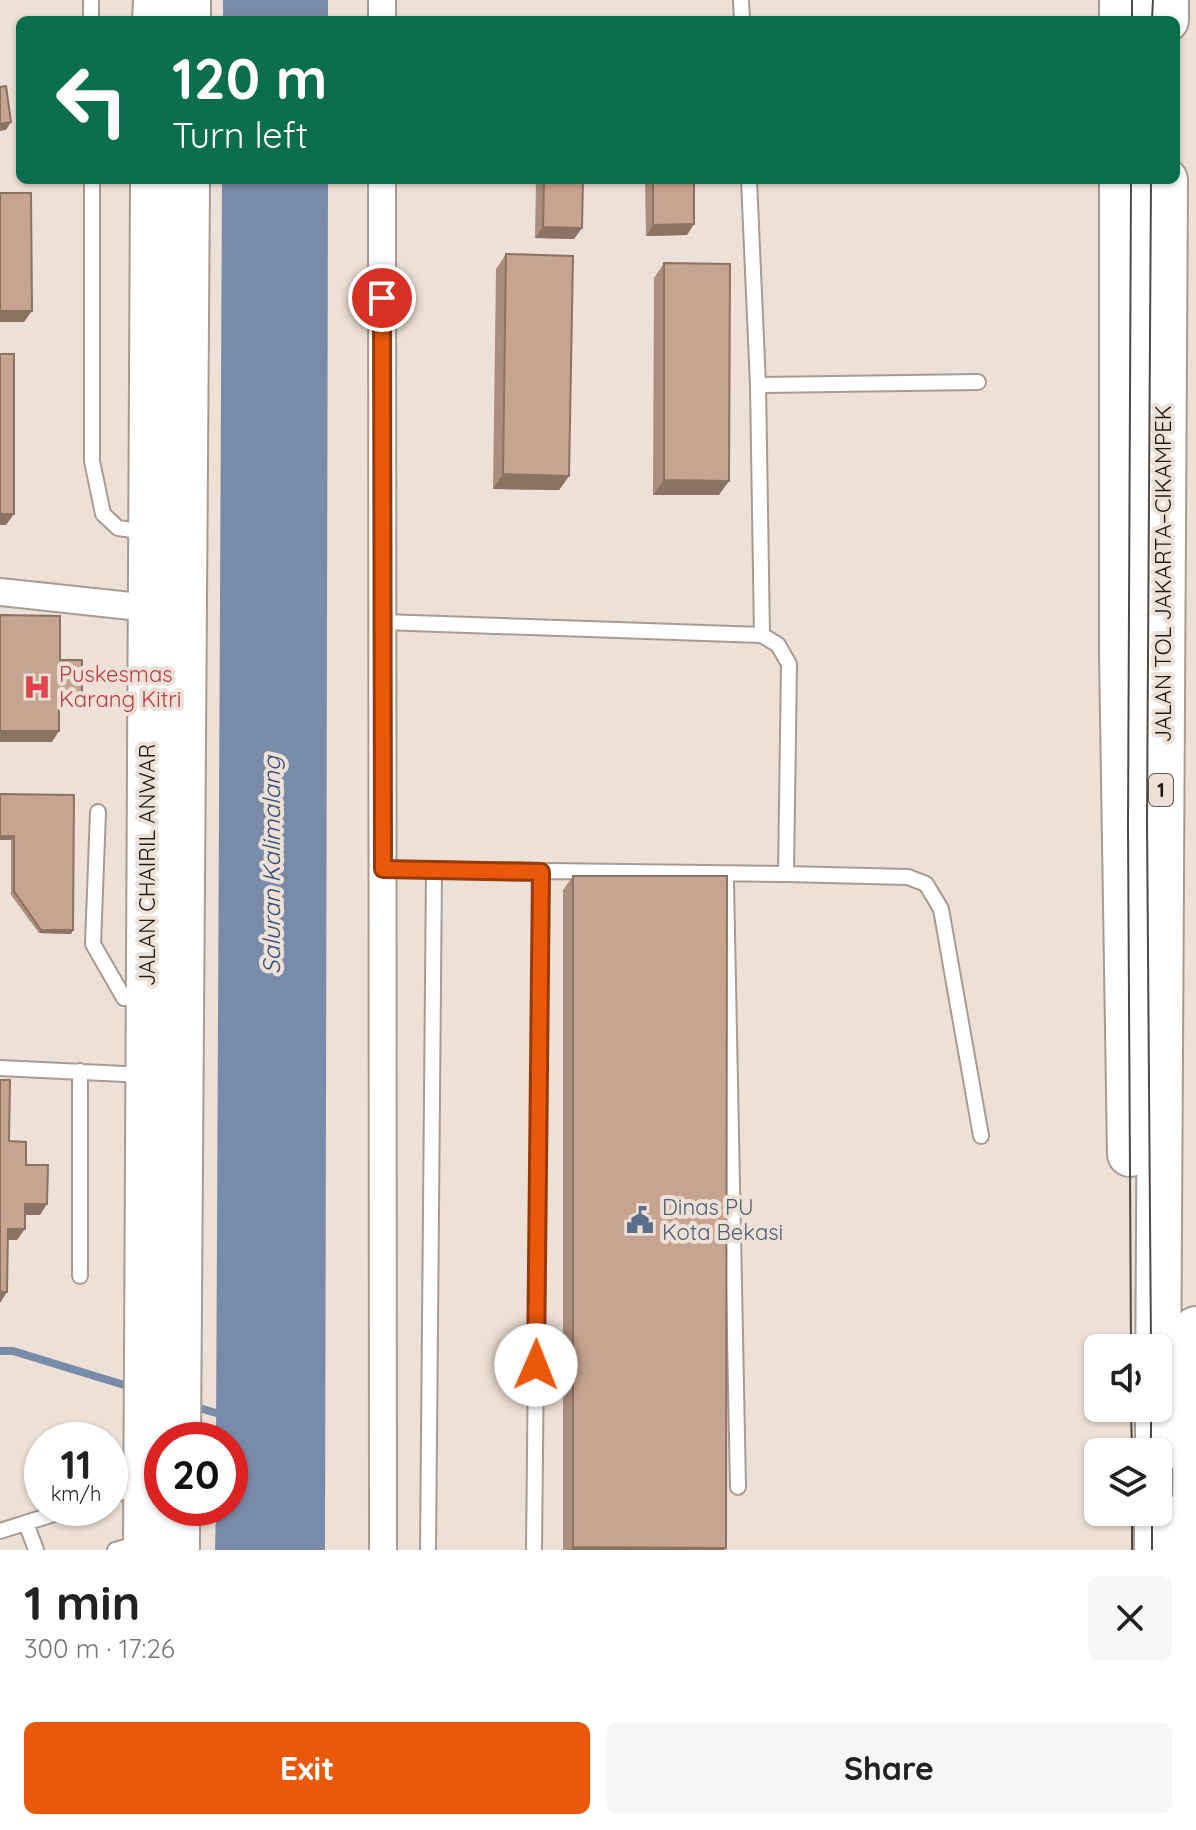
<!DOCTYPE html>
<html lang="en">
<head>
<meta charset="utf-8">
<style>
	body { margin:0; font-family:Quicksand,sans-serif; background:#f6f6f6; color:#222; height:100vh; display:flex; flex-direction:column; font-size:30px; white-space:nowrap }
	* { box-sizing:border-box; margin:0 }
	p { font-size:26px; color:#767676 }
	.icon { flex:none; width:44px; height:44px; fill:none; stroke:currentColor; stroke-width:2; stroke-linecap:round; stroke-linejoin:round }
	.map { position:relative; height:1550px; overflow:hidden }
	.sheet { display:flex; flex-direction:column; background:#fff; flex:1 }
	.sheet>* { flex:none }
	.banner { position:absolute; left:16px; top:16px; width:1164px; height:168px; border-radius:12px; box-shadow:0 2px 6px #0004; background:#0b6e4f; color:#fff; overflow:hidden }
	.controls { position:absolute; left:1084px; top:1334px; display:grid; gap:16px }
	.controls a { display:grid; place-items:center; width:88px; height:88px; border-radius:12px; background:#fff; box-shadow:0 2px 6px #0004; font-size:40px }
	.speed { position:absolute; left:24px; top:1422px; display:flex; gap:16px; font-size:40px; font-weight:700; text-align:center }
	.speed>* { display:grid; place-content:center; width:104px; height:104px; border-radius:50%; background:#fff; box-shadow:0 2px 6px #0004; line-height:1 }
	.speed small { font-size:20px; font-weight:400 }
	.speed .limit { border:12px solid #d22; background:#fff; color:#111 }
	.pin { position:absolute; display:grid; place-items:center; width:68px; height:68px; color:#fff; margin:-34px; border:4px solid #fff; border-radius:50%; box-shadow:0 2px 8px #0007 }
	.me { position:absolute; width:88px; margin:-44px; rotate:1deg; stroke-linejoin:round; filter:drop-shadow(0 0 6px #0008) }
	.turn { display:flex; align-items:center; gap:28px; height:168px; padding:0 24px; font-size:36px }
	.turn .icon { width:104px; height:104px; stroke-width:2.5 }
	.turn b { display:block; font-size:56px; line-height:68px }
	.round { display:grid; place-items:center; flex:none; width:84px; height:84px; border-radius:12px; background:#f6f6f6 }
	.head { display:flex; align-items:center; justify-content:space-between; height:136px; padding:0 24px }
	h1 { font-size:48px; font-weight:700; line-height:60px }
	.action { display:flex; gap:16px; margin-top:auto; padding:16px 24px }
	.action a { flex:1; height:92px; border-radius:12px; background:#ea580c; color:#fff; font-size:32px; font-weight:700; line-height:92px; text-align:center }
	.action a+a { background:#f6f6f6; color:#222 }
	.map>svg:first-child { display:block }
	.water { fill:#788ba9 }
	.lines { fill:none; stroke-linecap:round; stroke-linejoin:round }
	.stream { stroke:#788ba9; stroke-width:8 }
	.lane-casing { stroke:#a79b92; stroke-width:18 }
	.street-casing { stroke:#a79b92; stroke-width:30 }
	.primary-casing { stroke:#a79b92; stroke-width:46 }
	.highway-casing { stroke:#a79b92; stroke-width:48 }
	.lane { stroke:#fff; stroke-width:14 }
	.street { stroke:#fff; stroke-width:26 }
	.primary { stroke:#fff; stroke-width:42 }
	.highway { stroke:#fff; stroke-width:44 }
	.tram { stroke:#4f4843; stroke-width:2 }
	.wall { fill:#ab8d7b }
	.shaded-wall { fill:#8b7364 }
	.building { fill:#c7a48f; stroke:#8b7364; stroke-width:2 }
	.route-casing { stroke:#983908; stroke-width:20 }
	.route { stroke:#ea580c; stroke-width:14 }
	.labels { text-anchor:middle; stroke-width:8; stroke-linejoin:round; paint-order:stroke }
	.shield { fill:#ede0d6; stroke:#5b554f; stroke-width:2 }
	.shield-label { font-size:20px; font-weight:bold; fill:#1d1915 }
	.street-label { font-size:22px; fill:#1d1915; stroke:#ede0d6 }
	.health-label { font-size:22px; fill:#be3a42; stroke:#ede0d6; text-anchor:start }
	.service-label { font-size:22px; fill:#4e5e75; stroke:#ede0d6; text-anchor:start }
	.water-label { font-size:24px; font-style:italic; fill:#344f7b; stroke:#ede0d6 }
</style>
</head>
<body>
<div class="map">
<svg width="1196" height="1550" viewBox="0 0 1196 1550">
	<rect width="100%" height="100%" fill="#ede0d6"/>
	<path class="water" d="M223,0H328V20H223Z
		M222,180H328L325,1550H215L216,1508H230V1440H216Z"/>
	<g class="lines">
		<path class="stream" d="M0,1351H13L134,1388
			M193,1406L226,1416"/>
		<g class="lane-casing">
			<path id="lane" d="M91,0V20
				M741,0L742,20
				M92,180V461L103,514L118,528L146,532
				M749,180L758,385L762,635
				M758,385L978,382
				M382,622L762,635L778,645L789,664L786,874L383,869
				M98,812L93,944L124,998L145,997
				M786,874L908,877L926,884L941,909L981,1136
				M726,882L738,1487
				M0,1068L145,1075
				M80,1276V1071
				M110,1496L140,1486
				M26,1523L36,1550
				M0,1531L73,1508
				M115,1550L140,1543
				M428,1550L434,870
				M534,1550L541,872"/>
		</g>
		<g class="street-casing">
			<path id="street" d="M382,0V20
				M382,180L383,1550
				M0,592L149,608"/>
		</g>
		<g class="primary-casing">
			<path id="primary" d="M154,20L155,0
				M189,20V0
				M179,1440L188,180
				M145,1550L152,180
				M178,1550V1508"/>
		</g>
		<g class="highway-casing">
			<path id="highway" d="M1122,20V0
				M1166,20V0
				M1122,180V654L1130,1154
				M1158,1401L1165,180
				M1158,1452V1408
				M1157,1550V1512
				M1195,1550L1196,1329"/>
		</g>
		<use href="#lane" class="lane"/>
		<use href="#street" class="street"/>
		<use href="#primary" class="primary"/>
		<use href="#highway" class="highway"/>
		<path class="tram" d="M1132,20V0
			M1152,20L1153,0
			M1131,1348L1128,826L1131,180
			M1151,1348L1147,820L1151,180
			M1131,1408L1132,1452
			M1151,1408V1452
			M1132,1512V1550
			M1152,1512V1550"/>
	</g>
	<path class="wall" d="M536,180H583L582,228L574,239L535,238Z
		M645,180H694L687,235L646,236Z
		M506,254L569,476L559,490L493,489L496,269Z
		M664,263L719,495H653L654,278Z
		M0,794L73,930L71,934L39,933L11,895V840H0Z
		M573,876L726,1548L724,1550H563V890Z"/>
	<path class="shaded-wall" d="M11,122L6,130L0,131V124Z
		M694,224L687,235L646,236L653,225Z
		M543,227L582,228L574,239L535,238Z
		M0,311H32L24,322H0Z
		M503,474L569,476L559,490L493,489Z
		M664,480L729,481L719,495H653Z
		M0,514H14L6,525H0Z
		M59,692H82L74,703H52Z
		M0,731H59L52,742H0Z
		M0,836H14L11,840H0Z
		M41,930H73L71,934L39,933Z
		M25,1204H47L40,1215H17Z
		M8,1229H25L17,1240H0Z
		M0,1292H7L0,1303Z
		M573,1547L726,1548L724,1550H571Z"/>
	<path class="building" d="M6,86L11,122L0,124V87Z
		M544,180H583L582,228L543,227Z
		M653,180H694V224L653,225Z
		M0,193H31L32,311H0Z
		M506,254L573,256L569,476L503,474Z
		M664,263L730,264L729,481L664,480Z
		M0,354H14V514H0Z
		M0,615L60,616V660H82V692H59V731H0Z
		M0,794L74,795L73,930H41L14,891V836H0Z
		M573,876H727L726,1548L573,1547Z
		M0,1080H10L9,1141L26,1142V1165H48L47,1204H25V1229H8L7,1292H0Z"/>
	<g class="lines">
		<g class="route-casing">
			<path id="route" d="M382,298L383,869L541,872L536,1365"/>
		</g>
		<use href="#route" class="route"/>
	</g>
	<defs>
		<g id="hospital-bare" transform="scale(2.16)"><path d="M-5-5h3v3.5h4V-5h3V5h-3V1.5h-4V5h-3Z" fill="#e0444e" stroke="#ede0d6" stroke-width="2.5" paint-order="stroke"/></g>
		<g id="civic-bare" transform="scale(2.16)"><path d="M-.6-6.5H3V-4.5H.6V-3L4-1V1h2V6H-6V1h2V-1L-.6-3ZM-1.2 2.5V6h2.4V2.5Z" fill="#5c6f8a" stroke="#ede0d6" stroke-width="2.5" paint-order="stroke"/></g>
	</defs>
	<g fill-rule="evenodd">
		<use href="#hospital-bare" x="37" y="687"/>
		<use href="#civic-bare" x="640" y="1220"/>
	</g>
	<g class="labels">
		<rect class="shield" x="1149" y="774" width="24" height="32" rx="6"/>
		<g class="shield-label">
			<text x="1161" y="797">1</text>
		</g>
		<g class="street-label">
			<text transform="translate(1163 574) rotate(-90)" y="8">JALAN TOL JAKARTA–CIKAMPEK</text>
			<text transform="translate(147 865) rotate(-90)" y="8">JALAN CHAIRIL ANWAR</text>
		</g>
		<g class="health-label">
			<text x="59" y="682">Puskesmas<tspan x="59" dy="25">Karang Kitri</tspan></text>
		</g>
		<g class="service-label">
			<text x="662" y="1215">Dinas PU<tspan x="662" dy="25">Kota Bekasi</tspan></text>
		</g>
		<g class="water-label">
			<text transform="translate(272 865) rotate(-90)" y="8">Saluran Kalimalang</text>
		</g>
	</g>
</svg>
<div class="controls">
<a><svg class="icon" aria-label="sound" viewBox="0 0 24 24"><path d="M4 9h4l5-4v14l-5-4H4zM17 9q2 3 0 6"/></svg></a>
<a><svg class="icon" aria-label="layers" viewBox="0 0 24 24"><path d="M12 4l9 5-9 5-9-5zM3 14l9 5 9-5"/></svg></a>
</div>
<div class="speed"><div>11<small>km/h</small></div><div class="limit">20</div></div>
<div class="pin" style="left:382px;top:298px;background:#d93025"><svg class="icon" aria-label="arrive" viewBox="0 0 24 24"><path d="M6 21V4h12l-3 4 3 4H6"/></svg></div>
<svg class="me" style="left:536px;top:1365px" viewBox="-20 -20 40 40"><circle r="19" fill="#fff"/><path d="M0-13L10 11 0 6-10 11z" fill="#ea580c"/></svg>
<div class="banner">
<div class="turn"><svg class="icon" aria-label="left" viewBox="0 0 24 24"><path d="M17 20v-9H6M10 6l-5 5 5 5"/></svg><div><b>120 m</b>Turn left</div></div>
</div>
</div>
<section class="sheet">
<div class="head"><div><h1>1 min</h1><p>300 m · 17:26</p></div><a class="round"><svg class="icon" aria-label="close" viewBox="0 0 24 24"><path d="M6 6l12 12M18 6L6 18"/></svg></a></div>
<div class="action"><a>Exit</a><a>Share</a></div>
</section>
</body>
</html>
